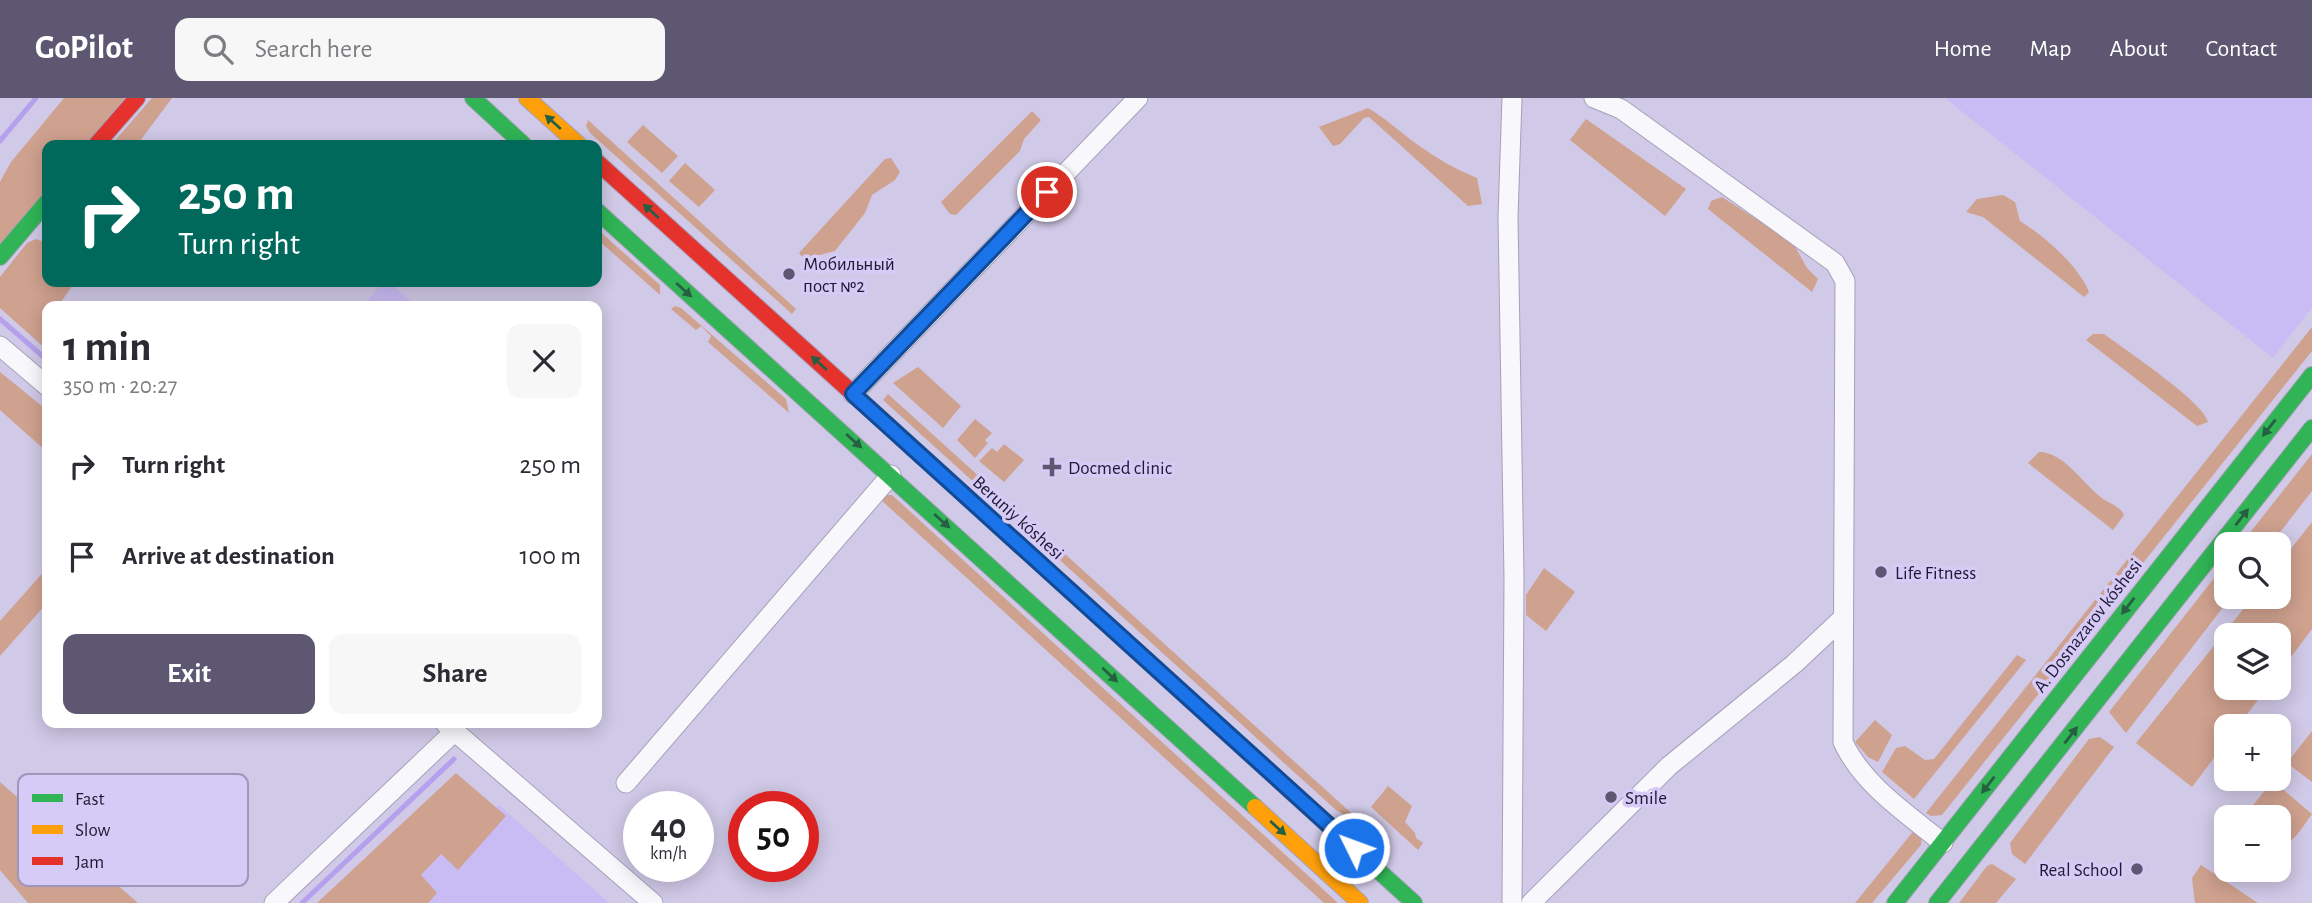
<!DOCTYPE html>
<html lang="en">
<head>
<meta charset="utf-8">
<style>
	body { margin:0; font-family:"Alegreya Sans",sans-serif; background:#f7f7f7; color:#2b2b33; height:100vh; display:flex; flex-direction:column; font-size:26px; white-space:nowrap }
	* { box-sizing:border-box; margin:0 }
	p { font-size:23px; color:#7c7c81 }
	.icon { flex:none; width:38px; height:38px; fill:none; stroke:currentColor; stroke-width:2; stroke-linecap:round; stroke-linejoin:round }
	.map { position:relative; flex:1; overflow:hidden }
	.details { position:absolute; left:42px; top:203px; width:560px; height:427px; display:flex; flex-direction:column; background:#fff; border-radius:14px; box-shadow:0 4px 18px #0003 }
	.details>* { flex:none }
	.guide { position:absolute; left:42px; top:42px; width:560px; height:147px; border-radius:14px; box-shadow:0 4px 18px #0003; background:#00695c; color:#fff; overflow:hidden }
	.buttons { position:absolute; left:2214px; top:434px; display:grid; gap:14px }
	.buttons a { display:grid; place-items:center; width:77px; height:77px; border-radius:14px; background:#fff; box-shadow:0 4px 18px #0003; font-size:35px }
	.speed { position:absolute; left:623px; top:693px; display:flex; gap:14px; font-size:35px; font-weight:700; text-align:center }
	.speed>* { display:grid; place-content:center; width:91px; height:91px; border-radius:50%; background:#fff; box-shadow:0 4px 18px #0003; line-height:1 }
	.speed small { font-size:18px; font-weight:400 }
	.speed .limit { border:10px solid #d22; background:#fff; color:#111 }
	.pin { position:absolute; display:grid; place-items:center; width:60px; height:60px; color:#fff; margin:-30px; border:4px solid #fff; border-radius:50%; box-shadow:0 2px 7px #0007 }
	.me { position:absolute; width:77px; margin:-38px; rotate:312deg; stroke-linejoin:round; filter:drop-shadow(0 0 5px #0008) }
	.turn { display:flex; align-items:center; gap:24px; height:147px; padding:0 21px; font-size:32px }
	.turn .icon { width:91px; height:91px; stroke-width:2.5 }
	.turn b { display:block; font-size:49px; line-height:60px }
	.round { display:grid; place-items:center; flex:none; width:74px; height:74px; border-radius:14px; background:#f7f7f7 }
	.headline { display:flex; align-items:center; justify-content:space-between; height:119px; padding:0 21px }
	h1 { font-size:42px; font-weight:600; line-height:52px }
	.primary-button { display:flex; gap:14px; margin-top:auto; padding:14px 21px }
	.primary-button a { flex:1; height:80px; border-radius:14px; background:#5e5772; color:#fff; font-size:28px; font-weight:600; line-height:80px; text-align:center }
	.primary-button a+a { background:#f7f7f7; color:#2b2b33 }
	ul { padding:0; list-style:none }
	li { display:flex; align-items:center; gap:21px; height:91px; padding:0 21px }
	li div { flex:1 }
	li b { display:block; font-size:26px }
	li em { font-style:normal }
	header { display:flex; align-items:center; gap:42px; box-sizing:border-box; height:98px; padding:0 35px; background:#5e5772; color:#fff }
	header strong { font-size:33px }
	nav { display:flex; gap:38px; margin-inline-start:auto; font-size:24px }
	.search { width:490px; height:63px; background:#f7f7f7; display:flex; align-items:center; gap:18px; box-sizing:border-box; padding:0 24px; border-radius:14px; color:#7c7c81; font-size:26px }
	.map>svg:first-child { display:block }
	.built { fill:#c9bbf3 }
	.green { fill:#cfa18f }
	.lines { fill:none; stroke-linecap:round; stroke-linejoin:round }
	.stream { stroke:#b5a0ed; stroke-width:5 }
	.street-casing { stroke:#a6a0ba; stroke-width:21 }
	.fast-casing { stroke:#a6a0ba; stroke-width:18 }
	.slow-casing { stroke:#a6a0ba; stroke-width:18 }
	.jam-casing { stroke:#a6a0ba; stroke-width:18 }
	.street { stroke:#f8f7fb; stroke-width:19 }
	.fast { stroke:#30b455; stroke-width:16 }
	.slow { stroke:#ff9f0a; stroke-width:16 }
	.jam { stroke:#e5322d; stroke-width:16 }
	.oneway { fill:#275f42 }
	.route-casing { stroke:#114b97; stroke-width:18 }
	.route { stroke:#1a73e8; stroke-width:12 }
	.poi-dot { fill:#5e5772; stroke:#d5cbf6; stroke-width:2.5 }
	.labels { text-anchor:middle; stroke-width:7; stroke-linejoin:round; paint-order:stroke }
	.poi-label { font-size:19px; fill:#201933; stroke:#d5cbf6; text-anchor:start }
	.street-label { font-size:19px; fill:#201933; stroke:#d5cbf6 }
	.key { fill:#d5cbf6; stroke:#9f96bc; stroke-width:2 }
	.key-label { font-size:19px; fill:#201933 }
</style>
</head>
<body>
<header>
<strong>GoPilot</strong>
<div class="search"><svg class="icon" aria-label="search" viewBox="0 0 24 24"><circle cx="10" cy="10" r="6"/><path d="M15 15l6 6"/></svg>Search here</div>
<nav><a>Home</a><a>Map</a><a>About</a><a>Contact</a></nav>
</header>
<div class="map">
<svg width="2312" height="805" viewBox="0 0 2312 805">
	<rect width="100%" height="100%" fill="#d0c9e7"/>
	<path class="built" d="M1945,0H2312V209L2273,260Z
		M383,184H388L417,208H363Z
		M499,707L609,805H413L418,777L444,751L453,758Z"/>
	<path class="green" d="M64,0H125L85,47H47V91L0,147V84L11,64Z
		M152,0H172L137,47H111Z
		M1368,10C1387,21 1401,35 1418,47C1436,60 1457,72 1477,80L1482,106L1468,108L1369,19L1364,20L1340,46L1333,48L1319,29Z
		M1032,13L1041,22L1024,41L1020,53L956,117L950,116L941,104Z
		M1586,21L1686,91L1665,118L1570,42Z
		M588,22L796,211L792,216L590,35L586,28Z
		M643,27L678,58L662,75L627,44Z
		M891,60L900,74L895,82L872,97L865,115L835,153L804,161L799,155L885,61Z
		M685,65L715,92L699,109L669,83Z
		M2003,97L2015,104L2020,123C2044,138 2079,168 2089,194L2084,199L1983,119L1966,114L1977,101Z
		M1722,99L1793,145L1807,170L1818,181L1812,194L1708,111L1711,103Z
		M597,131L660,187V197L597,141Z
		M36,141L47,145V184H75L58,208H47V252L0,210V179L27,145Z
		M675,208L681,210L786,301L789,315L708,244L711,238L701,228L696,232L671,211Z
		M2312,229V253L1942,717L1931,718L1926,715Z
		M2093,236H2104C2124,251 2204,304 2208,324L2197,328L2086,242Z
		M918,269L961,308L943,330L893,285Z
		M0,274L47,312V354L0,312Z
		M888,296L1370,732L1336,712L883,302Z
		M975,321L992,335L985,342L988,345L975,360L957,342Z
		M1004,346L1024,362L1004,384L979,363L992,350L997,354Z
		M2039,354C2064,354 2083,386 2102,400C2110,406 2120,408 2124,417L2113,432L2028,365Z
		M2312,356V393L2271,446H2241Z
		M886,397H892L1338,805H1324L880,401Z
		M2312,424V531L2279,575L2278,537H2226V590H2267L2238,628H2226V644L2192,689L2136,645L2253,499H2278L2279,466Z
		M2226,465V499H2231L2126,635L2109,614Z
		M47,470V505L0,558V523Z
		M1544,470L1575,494L1546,533L1526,517V497Z
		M2017,557L2026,562L1914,701L1882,674L1896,650L1905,648L1925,662L1934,661Z
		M1875,622L1892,637L1878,664L1868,659L1855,644Z
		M2312,633V684L2287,665Z
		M2100,639L2114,649L2025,766L2012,756L2010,745L2089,641Z
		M456,675L506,718L458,772L441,756L421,777L437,795L428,805H317Z
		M2273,683L2312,716C2303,728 2294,746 2279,748L2278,719H2243Z
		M0,684L138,805H28L0,772Z
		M1388,688L1412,708L1405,724L1415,735L1416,740L1423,745L1418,752L1371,709Z
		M1916,730L1922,736L1921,747L1872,805H1855Z
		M1992,766L2016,781L1996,805H1959L1987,768Z
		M2201,767L2258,805H2195L2192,780Z"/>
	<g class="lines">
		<path class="stream" d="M0,43L36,0
			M0,221L47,262
			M302,805L454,661"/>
		<g class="street-casing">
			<path id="street" d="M1512,0L1508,119L1514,479L1512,805
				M1594,0L1621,11L1835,165L1845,183L1843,644C1863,687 1906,715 1943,745
				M0,248L47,288
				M853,296L1138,0
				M445,625L653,805
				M626,685L891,377
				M274,805L455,633
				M1531,805L1669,668L1794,566L1843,520"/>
		</g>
		<g class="fast-casing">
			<path id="fast" d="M473,0L524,47
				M597,113L1255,709
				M0,159L47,104
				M859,301L1414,805
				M1895,805L2312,277
				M1937,805L2312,330"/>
		</g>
		<g class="slow-casing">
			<path id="slow" d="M527,0L579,47
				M1255,709L1360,805"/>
		</g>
		<g class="jam-casing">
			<path id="jam" d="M96,47L137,0
				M597,64L859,301"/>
		</g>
		<use href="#street" class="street"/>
		<use href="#fast" class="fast"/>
		<use href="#slow" class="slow"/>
		<use href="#jam" class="jam"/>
	</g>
	<defs><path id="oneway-solid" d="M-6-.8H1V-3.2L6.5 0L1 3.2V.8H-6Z" transform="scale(1.75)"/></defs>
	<g class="oneway">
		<use href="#oneway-solid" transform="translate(553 24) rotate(-138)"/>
		<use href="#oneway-solid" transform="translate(651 113) rotate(-138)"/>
		<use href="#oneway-solid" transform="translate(684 192) rotate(42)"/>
		<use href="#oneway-solid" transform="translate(819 265) rotate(-138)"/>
		<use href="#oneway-solid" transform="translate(2269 330) rotate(128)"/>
		<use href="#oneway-solid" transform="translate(854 343) rotate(42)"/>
		<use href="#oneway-solid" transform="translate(2242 419) rotate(-52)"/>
		<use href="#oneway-solid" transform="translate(942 423) rotate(42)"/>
		<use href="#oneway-solid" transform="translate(2128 508) rotate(128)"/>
		<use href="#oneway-solid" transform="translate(1110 577) rotate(43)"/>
		<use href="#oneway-solid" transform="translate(2071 637) rotate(-52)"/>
		<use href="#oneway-solid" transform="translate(1988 687) rotate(128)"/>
		<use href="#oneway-solid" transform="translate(1278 730) rotate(42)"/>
	</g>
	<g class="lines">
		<g class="route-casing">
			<path id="route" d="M1047,94L853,296L1354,750"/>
		</g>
		<use href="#route" class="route"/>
	</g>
	<g class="poi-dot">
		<circle cx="789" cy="176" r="7"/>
		<path d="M1048.5 358.5h7v7h7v7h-7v7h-7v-7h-7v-7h7z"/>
		<circle cx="1881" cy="474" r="7"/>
		<circle cx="1611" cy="699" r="7"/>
		<circle cx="2137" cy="771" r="7"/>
	</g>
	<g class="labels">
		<g class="poi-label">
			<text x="803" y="172">Мобильный<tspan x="803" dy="22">пост №2</tspan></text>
			<text x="1068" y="376">Docmed clinic</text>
			<text x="1895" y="481">Life Fitness</text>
			<text x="1625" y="706">Smile</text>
			<text x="2123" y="778" text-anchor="end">Real School</text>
		</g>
		<g class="street-label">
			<text transform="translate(1019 419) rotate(42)" y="7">Beruniy kóshesi</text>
			<text transform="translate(2087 527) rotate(-52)" y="7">A. Dosnazarov kóshesi</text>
		</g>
	</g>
	<rect x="18" y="676" width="230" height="112" rx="10" class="key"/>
	<rect x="32" y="696" width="31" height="8" fill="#30b455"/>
	<rect x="32" y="727" width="31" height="9" fill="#ff9f0a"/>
	<rect x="32" y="759" width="31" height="8" fill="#e5322d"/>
	<g class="key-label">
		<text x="75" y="707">Fast</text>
		<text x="75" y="738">Slow</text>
		<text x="75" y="770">Jam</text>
	</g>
</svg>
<div class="buttons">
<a><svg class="icon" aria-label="search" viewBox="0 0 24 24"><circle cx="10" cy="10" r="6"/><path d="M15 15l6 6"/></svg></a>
<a><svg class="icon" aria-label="layers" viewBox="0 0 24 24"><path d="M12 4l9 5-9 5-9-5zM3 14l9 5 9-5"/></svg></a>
<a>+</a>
<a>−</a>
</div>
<div class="speed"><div>40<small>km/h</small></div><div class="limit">50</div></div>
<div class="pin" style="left:1047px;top:94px;background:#d93025"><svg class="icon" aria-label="arrive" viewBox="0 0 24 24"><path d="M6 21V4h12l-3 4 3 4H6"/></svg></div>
<svg class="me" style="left:1354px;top:750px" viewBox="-20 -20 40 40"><circle r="17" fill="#1a73e8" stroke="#fff" stroke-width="3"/><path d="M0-11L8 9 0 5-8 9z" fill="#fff"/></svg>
<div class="guide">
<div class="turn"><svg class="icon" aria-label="right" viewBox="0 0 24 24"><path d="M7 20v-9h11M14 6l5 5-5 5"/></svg><div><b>250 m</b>Turn right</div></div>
</div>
<section class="details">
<div class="headline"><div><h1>1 min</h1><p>350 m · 20:27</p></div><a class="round"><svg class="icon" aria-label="close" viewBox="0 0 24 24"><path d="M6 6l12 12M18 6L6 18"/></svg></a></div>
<ul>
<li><svg class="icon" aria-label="right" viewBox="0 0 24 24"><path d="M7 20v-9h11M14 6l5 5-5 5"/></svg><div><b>Turn right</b></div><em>250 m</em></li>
<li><svg class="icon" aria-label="arrive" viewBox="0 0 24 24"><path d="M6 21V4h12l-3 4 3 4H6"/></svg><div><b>Arrive at destination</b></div><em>100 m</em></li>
</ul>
<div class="primary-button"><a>Exit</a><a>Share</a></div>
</section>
</div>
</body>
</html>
